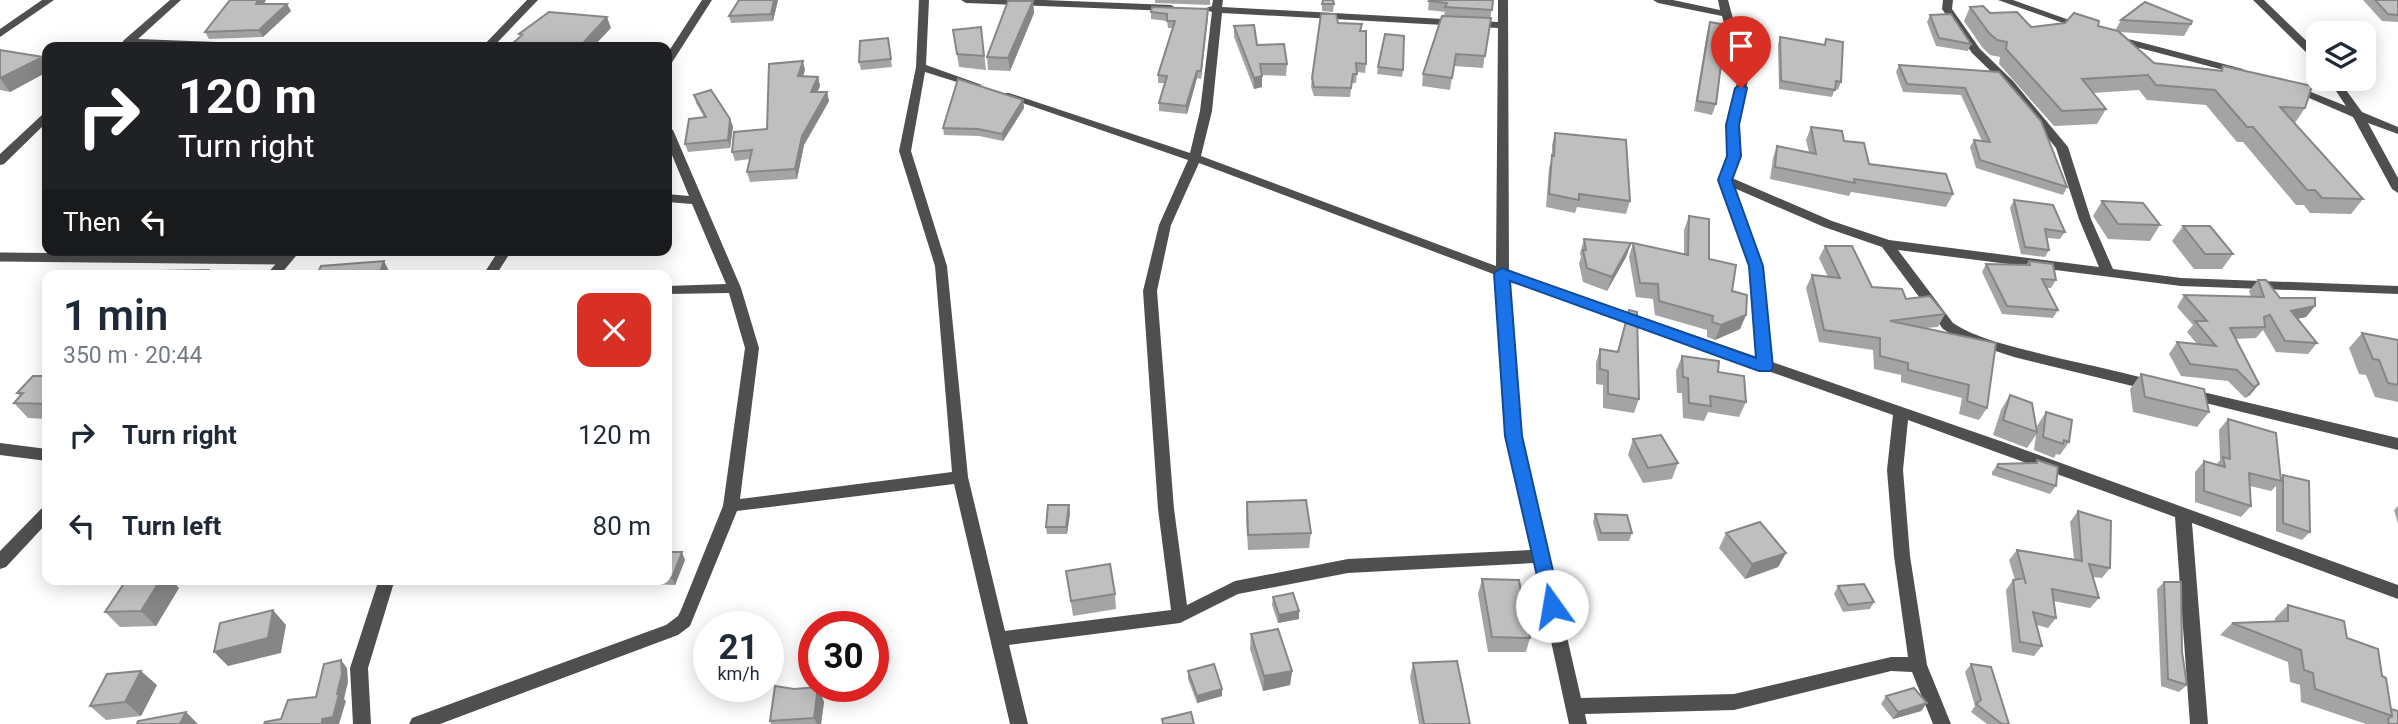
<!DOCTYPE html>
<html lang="en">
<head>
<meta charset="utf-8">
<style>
	body { margin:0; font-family:Roboto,sans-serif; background:#f2f2f3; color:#1f2937; height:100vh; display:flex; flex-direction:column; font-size:26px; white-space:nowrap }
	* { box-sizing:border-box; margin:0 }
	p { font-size:23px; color:#747a83 }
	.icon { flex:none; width:38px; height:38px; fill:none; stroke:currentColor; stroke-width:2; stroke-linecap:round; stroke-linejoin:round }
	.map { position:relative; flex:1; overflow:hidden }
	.details { position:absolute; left:42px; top:270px; width:630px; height:315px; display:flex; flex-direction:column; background:#fff; border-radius:14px; box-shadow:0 4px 18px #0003 }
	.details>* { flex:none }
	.hud { position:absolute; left:42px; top:42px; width:630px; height:214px; border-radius:14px; box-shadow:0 4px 18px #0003; background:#202124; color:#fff; overflow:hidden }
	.tools { position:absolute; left:2306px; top:21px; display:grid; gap:14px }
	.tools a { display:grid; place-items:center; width:70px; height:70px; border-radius:14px; background:#fff; box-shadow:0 4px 18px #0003; font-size:35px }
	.speed { position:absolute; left:693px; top:611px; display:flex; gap:14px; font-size:35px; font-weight:700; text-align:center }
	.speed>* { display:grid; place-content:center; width:91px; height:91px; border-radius:50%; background:#fff; box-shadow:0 4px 18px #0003; line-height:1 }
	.speed small { font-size:18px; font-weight:400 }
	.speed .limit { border:10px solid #d22; background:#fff; color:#111 }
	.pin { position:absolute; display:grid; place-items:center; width:60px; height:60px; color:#fff; margin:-72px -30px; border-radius:50% 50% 50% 0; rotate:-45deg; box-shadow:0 0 7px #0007 }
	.pin .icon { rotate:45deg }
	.me { position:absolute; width:77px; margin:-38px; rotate:347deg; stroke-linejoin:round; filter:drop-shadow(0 0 5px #0008) }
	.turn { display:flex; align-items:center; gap:24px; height:147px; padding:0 21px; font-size:32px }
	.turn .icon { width:91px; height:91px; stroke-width:2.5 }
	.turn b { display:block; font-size:49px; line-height:60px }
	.then { display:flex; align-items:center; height:66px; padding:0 21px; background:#0003; gap:14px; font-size:26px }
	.round { display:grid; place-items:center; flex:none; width:74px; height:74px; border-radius:14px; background:#f2f2f3 }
	.head { display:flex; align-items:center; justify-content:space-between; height:119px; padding:0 21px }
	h1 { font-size:42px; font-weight:600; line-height:52px }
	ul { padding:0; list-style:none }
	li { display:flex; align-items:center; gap:21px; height:91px; padding:0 21px }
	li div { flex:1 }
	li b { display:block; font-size:26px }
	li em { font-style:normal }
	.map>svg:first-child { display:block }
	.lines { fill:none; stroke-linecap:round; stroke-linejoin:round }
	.lane { stroke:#4f4f4f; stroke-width:9 }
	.street { fill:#4f4f4f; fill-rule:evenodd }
	.wall { fill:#a4a4a4 }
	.shaded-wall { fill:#868686 }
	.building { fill:#bfbfbf; stroke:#868686; stroke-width:2 }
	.route { fill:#1a73e8; stroke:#114b97; stroke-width:2 }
</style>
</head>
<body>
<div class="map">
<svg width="2398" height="724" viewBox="0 0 2398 724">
	<rect width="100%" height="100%" fill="#fff"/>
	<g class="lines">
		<path class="lane" d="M0,257L286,260"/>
		<path class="street" d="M42,0H54L0,37V29Z
			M170,0H181L138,39L267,44L272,47L122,46L121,44L124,40Z
			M527,0H538L493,47H482Z
			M702,0H712L671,64L667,65V54Z
			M919,0H929L926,65L982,85L976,88L925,72L911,151L947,266L968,477L1005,631L1171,610L1158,509L1143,291L1159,225L1188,160L999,95L1001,93H1009L1190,153L1200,111L1212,12L1203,9L1212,6L1213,0H1223L1222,7L1498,22V0H1508L1509,271L1757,357L1750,266L1719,180L1728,156L1727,125L1740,70V39L1726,29L1722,16L1658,3L1653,0H1673L1720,10L1718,0H1728L1735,26L1750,38V70L1739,125L1740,156L1732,178L1832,221L1889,240L2099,267L2079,219L2056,148L2005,85L1972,53L1942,9L1943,0H1953L1952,9L1980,49L2013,81L2068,147L2091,219L2113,269L2181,278L2398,286V294L2181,286L1898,250L1953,323C1976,338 2003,344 2030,351C2072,362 2116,370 2158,382L2160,386L2158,390L2153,391L2014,357L1959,339L1943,329L1882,247L1824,227L1734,188L1762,266L1772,362L2006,443L2398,585V599L2192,523L2208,724H2190L2175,517L1908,420L1903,470L1910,556L1927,665L1951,724H1933L1912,672L1891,671L1734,710L1585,714L1587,724H1569L1534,563L1348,573L1238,594L1180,623L1009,645L1028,724H1010L954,484L737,511L692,621L690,626L678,635L440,724H409L412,718L666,625L678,616L681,610L723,506L745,348L729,293L667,294V286L726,284L692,204L667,202V194L689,196L667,143V127L673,130L741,288L759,348L740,499L952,472L935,266L899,151L916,67ZM1222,13L1498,28L1496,266L1201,156L1212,111ZM1199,163L1496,275L1507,436L1531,550L1348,559L1235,581L1187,605L1174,509L1157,291L1171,225ZM1509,280L1758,368L1760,371H1768L1893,415L1887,470L1894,556L1908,657H1891L1734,694L1581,698L1521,436Z
			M961,0H1044L1171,5L1176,8L1171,11L966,3Z
			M1998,0H2013L2089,27L2084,30L2080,29Z
			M2253,0H2264L2319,53V62L2315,61Z
			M2113,35L2243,69L2244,71L2239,74L2109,40L2108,38Z
			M2328,79H2338L2362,112L2398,127V134L2368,123L2398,178V193L2392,189L2353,117L2286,88L2292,85L2296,86L2346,106Z
			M47,113V122L4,164L0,165V154L43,114Z
			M288,250H301L280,275H266Z
			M499,250H512L496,275H483Z
			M2190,389L2398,438V450L2185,398L2183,394L2185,390Z
			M0,443L47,449V461L0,455Z
			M47,507V523L6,567L0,569V551L41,509Z
			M379,579H395L368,668L371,724H353L350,668Z"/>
	</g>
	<path class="wall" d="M739,0H778L773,21L731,23L729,16Z
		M1155,0H1210V5L1155,3Z
		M1493,0L1483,68L1454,66L1450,90L1422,86L1423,74L1445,12L1428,10L1429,1Z
		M2363,0H2398V22L2382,21Z
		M1033,1L1034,13L1010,71L988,70L987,57Z
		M287,4L291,11L263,37L209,39L205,32Z
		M1322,4H1334L1333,12L1322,11Z
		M1970,7L2031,27L2098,26L2115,31L2121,20L2191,24L2184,36L2119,32L2154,63L2220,70L2223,66L2305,108L2295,123L2363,199L2351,214L2310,213L2304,205H2296L2243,142H2237L2206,105L2147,100L2139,90L2093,93L2106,109L2097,124L2054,126L1999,64L2000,57L1990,55L1982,47L1964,21Z
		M1208,9L1201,79L1197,78L1187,114L1159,111V103L1165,83H1158V75L1173,28H1168L1167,21L1151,19V12Z
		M1930,15L1971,44L1968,51L1936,46L1927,22Z
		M1710,22L1716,104L1712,115L1694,111L1707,33Z
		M1338,23L1362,24L1361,31L1366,64L1365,73L1357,72L1356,83H1352L1350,97L1314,96L1311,87L1312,78Z
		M1234,26L1257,45L1287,64L1286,76L1262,75V87L1254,89L1234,37Z
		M981,27L986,70L959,67L953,30Z
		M1780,37L1824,45L1826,39L1841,82L1838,90L1835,89L1832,97L1779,89L1778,44Z
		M888,38L892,67L861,70L859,62Z
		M0,50L47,63V72L10,92L0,90Z
		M1899,65L1999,72L2067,187L2063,195L1976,168L1970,147L1974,140L1982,141L1961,95L1903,92L1896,72Z
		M1378,67L1403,70L1402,77L1377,74Z
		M805,70L803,76L818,77L820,86L817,92H827L829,101L804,145L797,179L750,182L747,172L750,159L735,161L732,152L767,129Z
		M694,95L733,126L730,148L688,152L685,144L704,117L696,103Z
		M1023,100L1024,108L1003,141L979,136L944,135L943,128Z
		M1811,127L1844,141L1869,164L1953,194L1946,207L1851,192L1849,196L1770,179L1773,158L1777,146L1809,152L1806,140Z
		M1555,133L1630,201L1626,214L1577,207L1575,213L1546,207L1549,168L1552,158V145Z
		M2014,200L2065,232L2060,239L2047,238L2049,250L2045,257L2021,254L2010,208Z
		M2102,201L2160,225L2150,241L2108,239L2093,216Z
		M1689,216L1709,259L1732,291L1746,315L1740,329L1715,340L1707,337V330L1655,315L1653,299L1636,297L1629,257L1633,243L1684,254V230Z
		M2183,226L2233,254L2222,269H2194L2172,241Z
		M1584,239L1631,243L1626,257L1607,291L1583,282L1579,264L1581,257L1580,253Z
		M1825,246L1872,287L1945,314L1938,327L1925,328L1987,408L1979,420L1959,414L1962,398L1901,382V375L1874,369L1873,350L1819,342L1806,288L1812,275L1828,277L1819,258Z
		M2029,261L2056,280L2051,288H2046L2058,310L2053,318L2002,314L1982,272L1986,264L2026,265Z
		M2258,280L2280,298L2315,306L2306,317L2297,319L2317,343L2308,354L2276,352L2263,330L2256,338L2235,339L2259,384L2250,395L2245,398L2228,381L2181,376L2169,354L2177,342L2197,344L2187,332L2193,325L2177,307L2184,295L2251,297L2249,291Z
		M1629,310L1639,399L1634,413L1603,408V385L1596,384V363L1600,349L1617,352Z
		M2362,333L2398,340V402L2375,397L2366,375L2359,374L2349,348Z
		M1682,356L1718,372L1746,402L1739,417L1708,412L1704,421L1683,418L1682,393H1677L1676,371Z
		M2141,374L2209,412L2197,427L2133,412L2130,389Z
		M47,376V419L28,418L14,403L20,396L17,393Z
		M2010,395L2037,428V426L2046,412L2069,442L2060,455L2056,454L2054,458L2034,450L2036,435L2027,448L1993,435L2001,410Z
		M2228,419L2281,478L2283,475L2310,532L2302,540L2276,531V486L2271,491L2250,486L2251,506L2241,517L2195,502V472L2204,461L2216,465L2220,460L2219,430Z
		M1633,439L1678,463L1672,479L1643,483L1628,455Z
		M2037,460L2056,486L2050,494L1992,475V472L1998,464L2035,463Z
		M1247,502L1311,533L1309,548L1248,550L1246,518Z
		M1069,505L1070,513L1067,534H1047L1046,527Z
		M2398,506V524L2394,510Z
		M2078,511L2110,568L2102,578L2093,577L2099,598L2090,608L2053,601L2056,618L2048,628L2037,625L2042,646L2034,656L2012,652L2006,590L2013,580H2015L2009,560L2017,550L2074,559L2070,522Z
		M1595,514L1632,533L1629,541H1598L1593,522Z
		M1726,533L1786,553L1778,567L1745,579L1719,548Z
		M667,552L685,560L675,585L651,584L649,579H667Z
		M1066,571L1115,594L1116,609L1073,616Z
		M1482,579L1530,638L1526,652H1488L1478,594Z
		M2164,582L2182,652L2187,685L2179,692L2161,686L2157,589Z
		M1838,586L1874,602L1870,609L1843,612L1834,594Z
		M179,588L156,626L120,627L105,612Z
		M1273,597L1299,611V619L1278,623L1272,605Z
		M2288,605L2347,638L2382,676L2391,709L2398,724H2366L2301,702L2300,685L2290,682L2288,662L2220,635L2232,623L2275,622V618Z
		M1251,634L1292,671L1290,685L1263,691L1250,649Z
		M1413,663L1470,724H1419L1410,677Z
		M1971,664L2002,724H1987L1971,712L1975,706L1965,672Z
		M1188,671L1222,689V696L1197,703L1188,679Z
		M157,685L141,716L106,720L90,706Z
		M818,687L824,702L821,724H771L770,721L794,689Z
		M1886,696L1927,703L1921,711L1893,719L1881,704Z"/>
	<path class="shaded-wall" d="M258,0H266L260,11L256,4Z
		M774,0H778L773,21L771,14Z
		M1033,1L1034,13L1010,71L1008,58Z
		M287,4L291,11L263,37L259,30Z
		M1208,9V17L1201,79V71Z
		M607,17L611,28L593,47L584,42Z
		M43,57L47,63V72L10,92L0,78Z
		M803,61L805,70L800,85L798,76Z
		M1197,71V78L1187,114L1186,106Z
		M1262,76V87L1254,89V78Z
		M818,77L820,86L813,102L811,92Z
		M827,92L829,101L804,145L797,179L795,169L802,136Z
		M1023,100L1024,108L1003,141L1002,134Z
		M730,119L733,126L730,148L728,140Z
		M1631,243L1626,257L1607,291L1612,277Z
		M384,261L391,275H379Z
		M2315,306L2306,317L2282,322L2291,311Z
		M1746,315L1740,329L1715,340L1721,325Z
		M2259,384L2250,395L2245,398L2254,387Z
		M1069,505L1070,513L1067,534L1066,527Z
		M682,552L685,560L675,585L672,578Z
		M1786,553L1778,567L1745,579L1752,564Z
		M161,579H171L179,588L156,626L141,611Z
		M273,610L286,625L281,653L228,666L214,652Z
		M1299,611V619L1278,623L1279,615Z
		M341,660L347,668L348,682L344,699L346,701L339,724H322V719L337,694Z
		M141,671L157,685L141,716L125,702Z
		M1292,671L1290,685L1263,691L1264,676Z
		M818,687L824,702L821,724H817L814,718Z
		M1222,689V696L1197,703V696Z
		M1927,703L1921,711L1893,719L1898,712Z
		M186,712L198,724H180Z"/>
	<path class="building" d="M230,0H258L256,4H287L259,30L205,32Z
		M739,0H774L771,14L729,16Z
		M1323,0H1333L1334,4H1322Z
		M1430,0H1493L1492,10L1445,7L1447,3L1429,1Z
		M2375,0H2398V15L2388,14Z
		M1008,1H1033L1008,58L987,57Z
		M2145,2L2192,21L2191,24L2121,20Z
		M1983,6L1990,13L2017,12L2031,27L2065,23L2074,13L2099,21L2098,26L2118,31L2154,63L2222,71L2223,66L2312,86L2305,108L2280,107L2363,199L2322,198L2315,190H2307L2253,127H2247L2215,90L2156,85L2148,75L2082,79L2106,109L2062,111L2006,49L2007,42L1997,40L1989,33L1970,7Z
		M1152,7L1208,9L1201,71H1197L1186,106L1159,103L1167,76L1158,75L1175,21H1167V14L1151,12Z
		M549,12L607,17L584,42L601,47H509L522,35L519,34Z
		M1321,14H1336L1338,23L1362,24L1360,31H1366V64L1356,63L1357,74H1353L1351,88L1314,87L1312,78Z
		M1951,14L1971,44L1939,38L1930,15Z
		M1442,16L1491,18L1485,56L1456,54L1452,78L1423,74Z
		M1710,22L1726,25L1716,104L1697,101Z
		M1254,25L1257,45L1284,44L1287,64H1260L1262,76L1254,78L1234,26Z
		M981,27L984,56L957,54L953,30Z
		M1385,34L1404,36L1403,70L1378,67Z
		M1780,37L1825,45L1826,39L1843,42L1841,82L1836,81L1835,90L1781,81Z
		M888,38L891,59L859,62L860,41Z
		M0,50L43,57L0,78Z
		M803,61L798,76L818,77L811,92H827L802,136L795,169L747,172L752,150L732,152L734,132L767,129L769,64Z
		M1899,65L1999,72L2041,121L2067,187L1980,160L1974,140L1990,142L1965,88L1907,84Z
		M958,79L1023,100L1002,134L978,129L943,128Z
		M711,90L730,119L728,140L685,144L689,119L706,117L694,95Z
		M1811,127L1842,131L1844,141L1864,143L1869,164L1946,174L1953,194L1854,179L1855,183L1775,167L1777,146L1816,154Z
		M1555,133L1626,140L1630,201L1579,194V200L1549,194L1552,155L1554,156Z
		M2014,200L2053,205L2065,232L2045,229L2049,250L2025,247Z
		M2102,201L2143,203L2160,225L2118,224Z
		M1689,216L1709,219V259L1736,265L1732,291L1747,295L1746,315L1721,325L1712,322L1713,316L1659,301L1658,284L1640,283L1633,243L1688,255Z
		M2183,226H2210L2233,254H2205Z
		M1584,239L1631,243L1612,277L1587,268L1583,250H1586Z
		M1825,246H1852L1872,287L1902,289L1906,299L1930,296L1945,314L1890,321L1996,343L1987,408L1967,401L1969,385L1908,370V363L1880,356V338L1824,330L1812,275L1840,278Z
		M384,261L379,275H317L321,266Z
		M2029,261L2053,264L2056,280L2042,279L2058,310L2007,306L1986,264L2030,265Z
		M208,270L204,275H156L160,271Z
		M2258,280H2266L2280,298H2315V306L2291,311L2317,343L2285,341L2270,315L2264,317L2265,327L2230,328L2259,384L2254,387L2237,370L2190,364L2177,342L2216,346L2195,321H2207L2184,295L2264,297Z
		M1629,310L1637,312L1639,399L1608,394V371L1600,369V349L1618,352Z
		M2362,333L2398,340V385L2388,383L2379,360L2373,359Z
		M1682,356L1719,361L1718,372L1744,376L1746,402L1710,396L1711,406L1689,403L1688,378L1683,377Z
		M2141,374L2204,389L2209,412L2145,397Z
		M33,376H47V404L14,403L23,393H17Z
		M2010,395L2032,403L2037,432L2003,420Z
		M2046,412L2072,420L2069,442L2064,440L2063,444L2043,437Z
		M2228,419L2276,433L2281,481L2249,473L2251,506L2204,491V461L2225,467L2223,457L2230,459Z
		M1661,435L1678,463L1648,468L1633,439Z
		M2037,460L2058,467L2056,486L1997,467L1998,464L2037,463Z
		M2283,475L2309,481L2310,532L2283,523Z
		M1306,500L1311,533L1248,535L1247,502Z
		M1048,505H1069L1066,527H1046Z
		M2078,511L2111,521L2110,568L2089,564L2099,598L2052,589L2056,618L2033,612L2042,646L2020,642L2013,580L2024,578L2026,584L2017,550L2082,561Z
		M1595,514L1627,515L1632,533H1601Z
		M1760,522L1786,553L1752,564L1726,533Z
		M667,552H682L672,578L667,577Z
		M1110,564L1115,594L1071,601L1066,571Z
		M127,579H161L141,611L105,612Z
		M1482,579L1519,580L1530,638L1492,637Z
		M2164,582H2181L2182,652L2187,685L2168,679Z
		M1864,584L1874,602L1848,605L1838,586Z
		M1293,593L1299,611L1279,615L1273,597Z
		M2288,605L2344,621L2347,638L2378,649L2382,676L2386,678L2392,716L2315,689L2313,673L2304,670L2301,650L2232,623L2288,621Z
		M273,610L268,638L214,652L220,623Z
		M1278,629L1292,671L1264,676L1251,634Z
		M341,660L342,674L337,694H339L333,717L322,719V724H264L265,722L281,719L288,700L316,697L324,664Z
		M1457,661L1470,724H1424L1413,663Z
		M1214,664L1222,689L1197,696L1188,671Z
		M1971,664L1991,667L2009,724H2002L1976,704L1981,700Z
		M141,671L125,702L90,706L107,674Z
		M775,686L794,689L818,687L814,718L770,721Z
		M1914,688L1927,703L1898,712L1886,696Z
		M2391,709L2398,711V724H2389L2388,719L2392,716Z
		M186,712L180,724H137L138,721Z
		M1191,712L1194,724H1163L1162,719Z"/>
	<path class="route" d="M1741,84L1747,88L1739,125L1741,156L1732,180L1763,266L1773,367L1771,371H1759L1510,281L1522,436L1561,606L1559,611L1552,614L1545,611L1505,436L1494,273L1502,268L1507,270L1756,358L1749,266L1718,180L1727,156L1726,125L1735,88Z"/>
</svg>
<div class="tools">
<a><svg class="icon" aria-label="layers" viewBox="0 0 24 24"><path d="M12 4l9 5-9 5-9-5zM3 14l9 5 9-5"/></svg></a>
</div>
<div class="speed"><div>21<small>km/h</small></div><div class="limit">30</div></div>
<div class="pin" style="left:1741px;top:88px;background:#d93025"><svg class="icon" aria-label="arrive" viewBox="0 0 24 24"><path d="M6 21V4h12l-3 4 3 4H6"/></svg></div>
<svg class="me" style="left:1552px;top:606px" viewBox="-20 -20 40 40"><circle r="19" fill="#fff"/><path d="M0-13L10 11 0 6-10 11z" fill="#1a73e8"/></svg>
<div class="hud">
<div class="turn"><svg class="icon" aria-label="right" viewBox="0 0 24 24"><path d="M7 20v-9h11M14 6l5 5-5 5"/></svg><div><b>120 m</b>Turn right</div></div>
<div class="then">Then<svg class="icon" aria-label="left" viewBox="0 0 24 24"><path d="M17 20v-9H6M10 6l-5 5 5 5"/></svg></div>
</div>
<section class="details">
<div class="head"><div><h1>1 min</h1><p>350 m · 20:44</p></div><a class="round" style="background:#d93025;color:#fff"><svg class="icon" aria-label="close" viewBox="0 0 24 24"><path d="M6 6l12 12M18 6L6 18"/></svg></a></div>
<ul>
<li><svg class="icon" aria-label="right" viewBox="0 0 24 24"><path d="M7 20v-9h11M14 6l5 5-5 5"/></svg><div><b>Turn right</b></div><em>120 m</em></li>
<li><svg class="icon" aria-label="left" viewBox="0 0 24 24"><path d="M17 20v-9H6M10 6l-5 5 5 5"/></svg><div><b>Turn left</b></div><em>80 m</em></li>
</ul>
</section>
</div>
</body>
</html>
